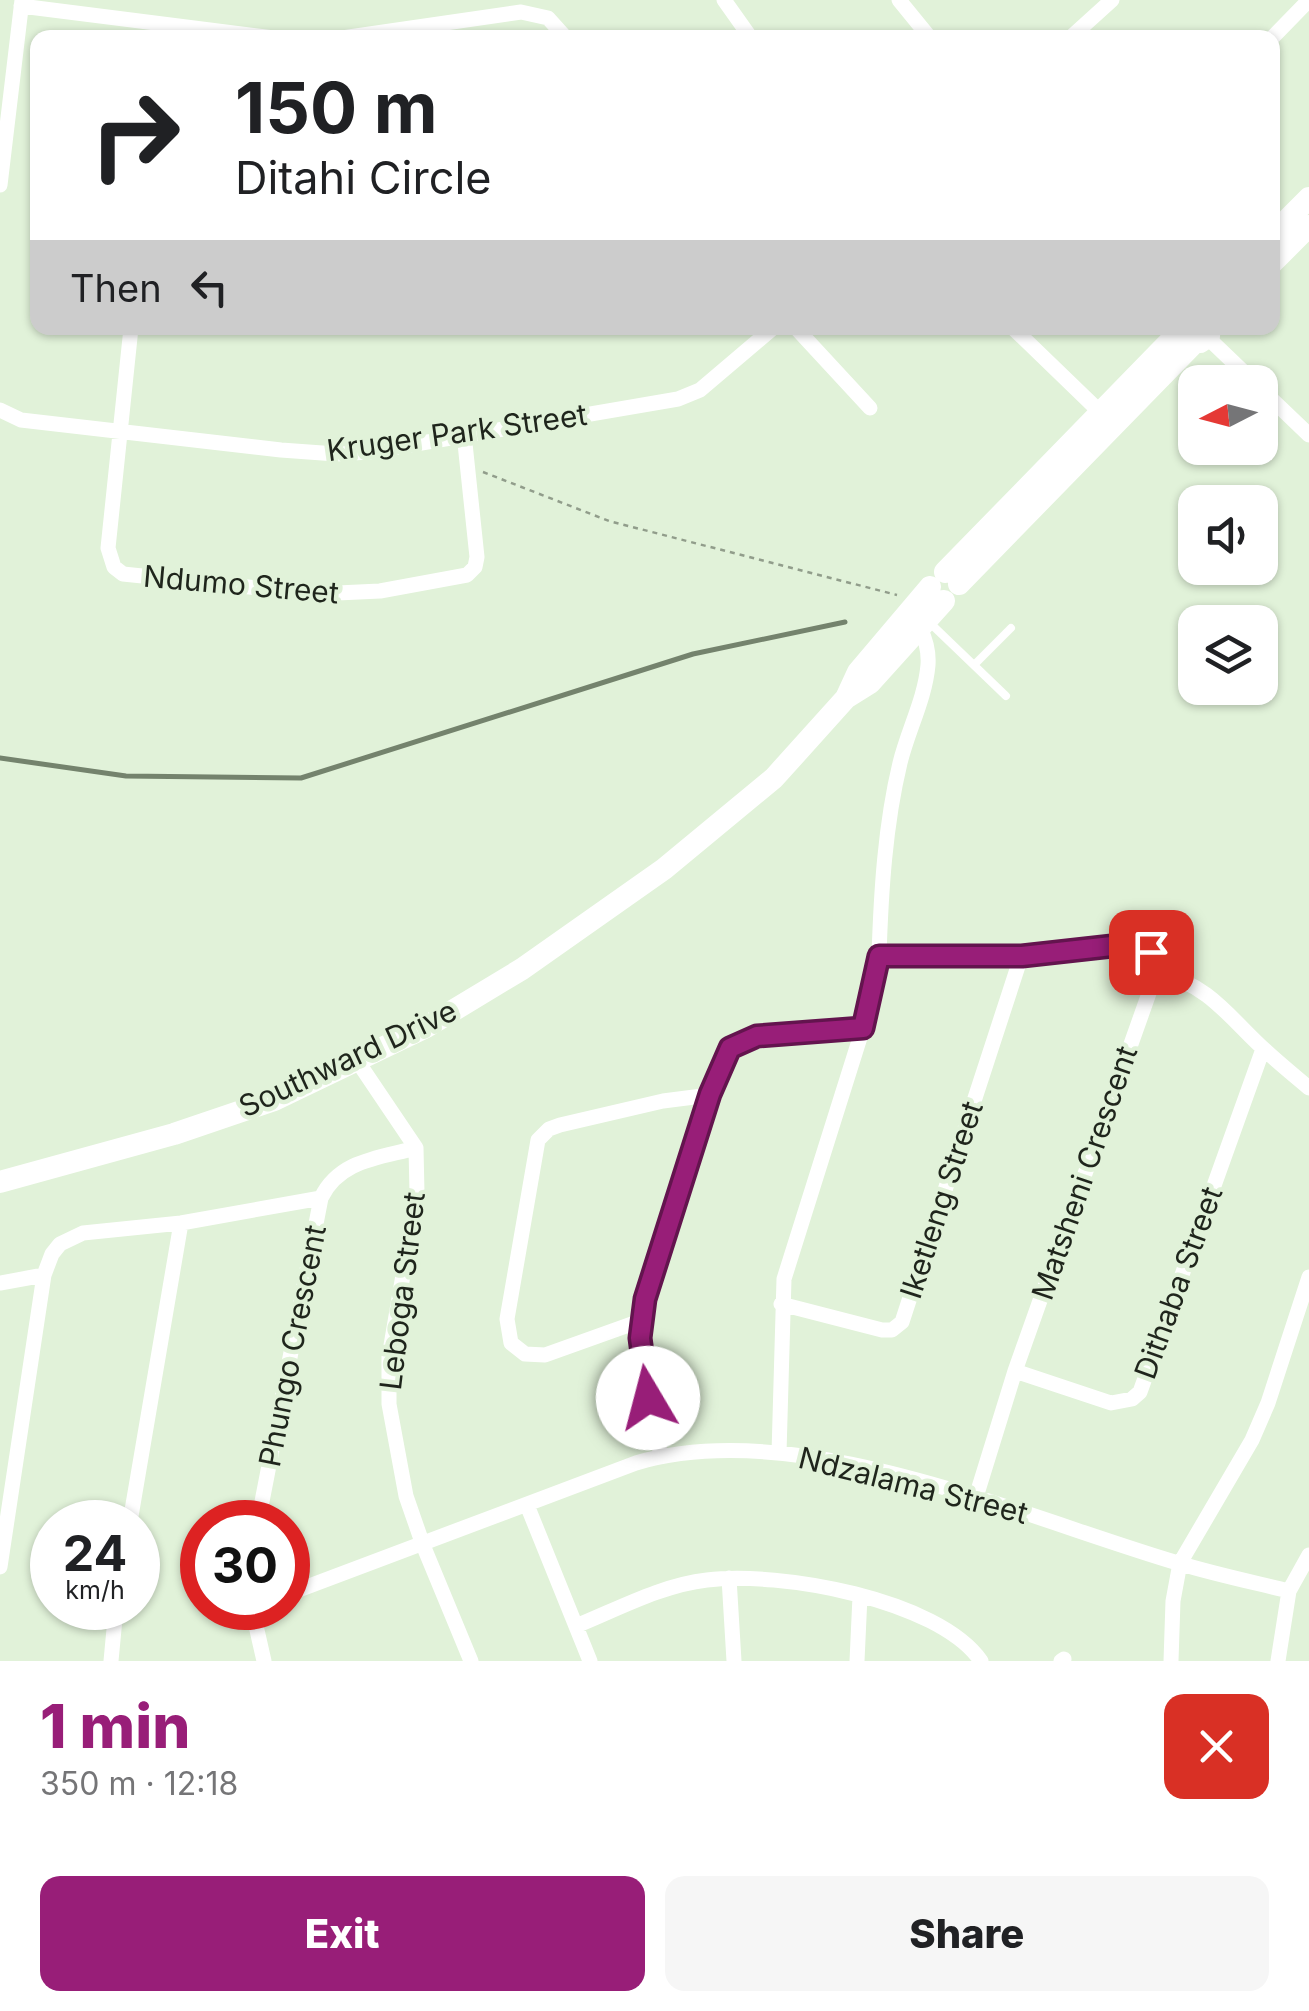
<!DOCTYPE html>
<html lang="en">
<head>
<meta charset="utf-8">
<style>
	body { margin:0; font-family:Inter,sans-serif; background:#f6f6f6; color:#202124; height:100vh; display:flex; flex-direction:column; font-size:38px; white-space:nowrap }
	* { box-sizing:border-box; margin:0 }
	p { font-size:32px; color:#757577 }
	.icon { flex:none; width:55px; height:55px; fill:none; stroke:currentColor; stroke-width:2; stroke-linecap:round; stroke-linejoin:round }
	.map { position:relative; height:1661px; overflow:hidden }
	.panel { display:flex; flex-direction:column; background:#fff; flex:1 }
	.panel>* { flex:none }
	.guide { position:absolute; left:30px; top:30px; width:1250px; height:305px; border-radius:20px; box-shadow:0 2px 8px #0004; background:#fff; color:#202124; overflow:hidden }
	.needle { width:65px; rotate:264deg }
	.controls { position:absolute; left:1178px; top:365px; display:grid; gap:20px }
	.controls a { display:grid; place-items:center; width:100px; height:100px; border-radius:20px; background:#fff; box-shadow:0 2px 8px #0004; font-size:50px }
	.speed { position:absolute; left:30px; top:1500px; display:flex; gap:20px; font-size:50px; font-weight:700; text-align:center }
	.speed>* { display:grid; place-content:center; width:130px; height:130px; border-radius:50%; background:#fff; box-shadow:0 2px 8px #0004; line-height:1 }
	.speed small { font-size:25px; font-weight:400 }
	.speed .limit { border:15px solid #d22; background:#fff; color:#111 }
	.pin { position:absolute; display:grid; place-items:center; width:85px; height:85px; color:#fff; margin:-42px; border-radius:20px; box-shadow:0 5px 15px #0006 }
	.me { position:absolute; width:110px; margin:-55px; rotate:352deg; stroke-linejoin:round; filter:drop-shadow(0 0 8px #0008) }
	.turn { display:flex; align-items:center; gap:35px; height:210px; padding:0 40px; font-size:45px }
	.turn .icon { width:130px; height:130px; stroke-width:2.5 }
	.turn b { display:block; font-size:70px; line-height:85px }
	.then { display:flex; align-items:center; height:95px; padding:0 40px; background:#0003; gap:20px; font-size:38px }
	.round { display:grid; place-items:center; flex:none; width:105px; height:105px; border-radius:20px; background:#f6f6f6 }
	.summary { display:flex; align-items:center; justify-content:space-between; height:170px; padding:0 40px }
	h1 { font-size:60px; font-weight:800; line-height:75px; color:#981e78 }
	.primary-button { display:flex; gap:20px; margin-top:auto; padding:20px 40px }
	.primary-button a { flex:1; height:115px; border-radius:20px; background:#981e78; color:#fff; font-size:40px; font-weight:800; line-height:115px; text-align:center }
	.primary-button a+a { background:#f6f6f6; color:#202124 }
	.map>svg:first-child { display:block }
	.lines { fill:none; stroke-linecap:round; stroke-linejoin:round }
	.stream { stroke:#74836d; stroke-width:5 }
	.path { stroke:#919d8b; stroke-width:2.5; stroke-dasharray:5 5; stroke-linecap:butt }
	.service { stroke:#fff; stroke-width:8 }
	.minor { stroke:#fff; stroke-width:15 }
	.secondary { stroke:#fff; stroke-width:22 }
	.route-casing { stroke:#63144e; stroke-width:25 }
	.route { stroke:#981e78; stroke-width:18 }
	.labels { text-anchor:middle; stroke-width:9; stroke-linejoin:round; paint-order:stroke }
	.street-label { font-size:30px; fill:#1f251c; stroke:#e1f2d9 }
</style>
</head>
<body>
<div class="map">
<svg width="1309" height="1661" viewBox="0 0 1309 1661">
	<rect width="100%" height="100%" fill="#e1f2d9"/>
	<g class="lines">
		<path class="stream" d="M0,758L126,776L301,778L693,654L845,622"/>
		<path class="path" d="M483,472L609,521L897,595"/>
		<path class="service" d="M930,623L1006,696
			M974,665L1011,628"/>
		<path class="minor" d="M724,0L751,38
			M899,0L930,38
			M21,6L274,38
			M342,38L521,12L548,18L566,38
			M1070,38L1112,0
			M1272,38L1309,0
			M0,185L22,0
			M131,328L108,548L114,567L123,574L316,594L380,591L467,575L475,567L477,557L464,434
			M796,328L870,408
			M1013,328L1100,412
			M1207,337L1254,382
			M1260,388L1309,435
			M0,410L21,420L281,450L336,454L369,452L678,399L700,390L773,328
			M879,956C881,893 885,825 900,763C908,730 925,699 928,665C929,651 926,640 920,628
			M358,1062L416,1148L417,1193L389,1357V1404L406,1496L423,1545L471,1661
			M0,1283L44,1275
			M781,1304L882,1330H892L902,1322L1021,957
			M640,1321L545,1355L525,1354L511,1343L507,1319L538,1140L549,1129L560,1125L663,1101L710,1095
			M1015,1371L1111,1403L1132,1399L1140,1392L1263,1049
			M779,1453L784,1279L863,1028L879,956L1021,957L1121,945L1144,947L1151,952L1164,976
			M661,1456L642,1368L640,1321L723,1057L729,1048L746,1038L863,1028
			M976,1497L1015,1371L1153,982L1164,976C1207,982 1236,1025 1266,1051C1280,1064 1295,1076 1309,1088
			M527,1505L590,1661
			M130,1522L181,1223
			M258,1522L321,1198C339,1160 379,1158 416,1148
			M0,1567L44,1275L52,1254L60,1244L83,1233L181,1223L321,1198
			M729,1578L734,1661
			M288,1594L636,1463C797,1415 1022,1517 1178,1563C1214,1574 1252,1582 1289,1591
			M252,1608L264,1661
			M576,1626C618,1609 662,1585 707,1580C779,1571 938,1599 981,1661
			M111,1661L116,1608
			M857,1661L860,1596
			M1061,1661L1064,1659
			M1171,1661L1173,1601L1180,1563L1252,1440L1268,1403L1309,1277
			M1278,1661L1289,1591L1309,1555"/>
		<path class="secondary" d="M1272,235L1309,198
			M1272,263L1309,226
			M1184,336L1190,341L1200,342L1209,336L1210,328
			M945,572L1182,329
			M959,584L1195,342
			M846,698L870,683L944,601
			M0,1182L174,1134L274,1100L426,1027L522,969L664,869L774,778L846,698L858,672L930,587"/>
	</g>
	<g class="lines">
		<g class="route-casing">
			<path id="route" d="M648,1398L640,1338L645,1299L710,1094L730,1048L757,1036L863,1028L879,956H1022L1121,945L1144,946L1151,952"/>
		</g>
		<use href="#route" class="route"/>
	</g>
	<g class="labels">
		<g class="street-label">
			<text transform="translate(457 433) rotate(-8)" y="10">Kruger Park Street</text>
			<text transform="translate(241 585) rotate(5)" y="10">Ndumo Street</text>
			<text transform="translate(348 1059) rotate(-25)" y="10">Southward Drive</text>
			<text transform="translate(1085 1173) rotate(-71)" y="10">Matsheni Crescent</text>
			<text transform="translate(942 1200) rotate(-72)" y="10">Iketleng Street</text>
			<text transform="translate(1179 1283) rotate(-70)" y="10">Dithaba Street</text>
			<text transform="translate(403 1291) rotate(-83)" y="10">Leboga Street</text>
			<text transform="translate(293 1346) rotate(-79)" y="10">Phungo Crescent</text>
			<text transform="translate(913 1486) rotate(14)" y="10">Ndzalama Street</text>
		</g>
	</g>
</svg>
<div class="controls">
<a><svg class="needle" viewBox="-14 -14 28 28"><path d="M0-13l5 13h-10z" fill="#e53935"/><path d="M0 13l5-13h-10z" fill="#757577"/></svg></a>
<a><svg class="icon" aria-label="sound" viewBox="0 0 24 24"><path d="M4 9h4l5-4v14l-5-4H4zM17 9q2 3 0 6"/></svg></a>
<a><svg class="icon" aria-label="layers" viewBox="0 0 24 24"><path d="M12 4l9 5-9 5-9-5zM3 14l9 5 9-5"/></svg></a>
</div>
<div class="speed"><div>24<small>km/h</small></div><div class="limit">30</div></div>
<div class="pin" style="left:1151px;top:952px;background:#d93025"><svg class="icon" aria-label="arrive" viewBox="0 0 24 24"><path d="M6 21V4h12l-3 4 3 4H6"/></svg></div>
<svg class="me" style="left:648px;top:1398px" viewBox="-20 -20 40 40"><circle r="19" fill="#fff"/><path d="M0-13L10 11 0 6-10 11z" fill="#981e78"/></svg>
<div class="guide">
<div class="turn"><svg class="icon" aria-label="right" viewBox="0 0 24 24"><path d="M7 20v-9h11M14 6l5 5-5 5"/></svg><div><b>150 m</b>Ditahi Circle</div></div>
<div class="then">Then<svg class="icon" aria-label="left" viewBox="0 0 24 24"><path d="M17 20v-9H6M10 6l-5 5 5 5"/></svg></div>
</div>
</div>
<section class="panel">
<div class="summary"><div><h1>1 min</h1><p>350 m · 12:18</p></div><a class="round" style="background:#d93025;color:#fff"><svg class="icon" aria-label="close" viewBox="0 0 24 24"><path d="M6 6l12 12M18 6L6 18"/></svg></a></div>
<div class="primary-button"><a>Exit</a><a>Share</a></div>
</section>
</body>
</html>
